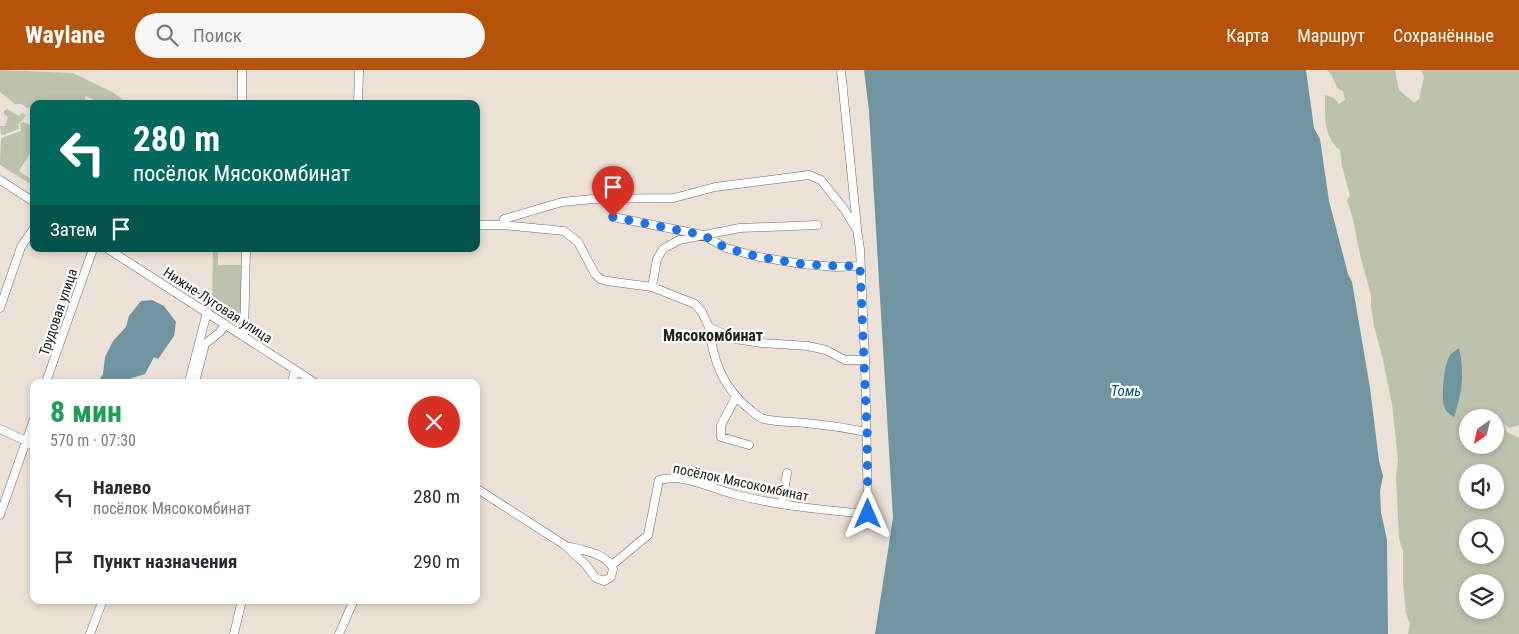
<!DOCTYPE html>
<html lang="ru">
<head>
<meta charset="utf-8">
<style>
	body { margin:0; font-family:"Roboto Condensed",sans-serif; background:#f7f7f7; color:#2b2b33; height:100vh; display:flex; flex-direction:column; font-size:19px; white-space:nowrap }
	* { box-sizing:border-box; margin:0 }
	p { font-size:16px; color:#7c7c81 }
	.icon { flex:none; width:28px; height:28px; fill:none; stroke:currentColor; stroke-width:2; stroke-linecap:round; stroke-linejoin:round }
	.map { position:relative; flex:1; overflow:hidden }
	.sheet { position:absolute; left:30px; top:309px; width:450px; height:225px; display:flex; flex-direction:column; background:#fff; border-radius:10px; box-shadow:0 2px 8px #0003 }
	.sheet>* { flex:none }
	.banner { position:absolute; left:30px; top:30px; width:450px; height:152px; border-radius:10px; box-shadow:0 2px 8px #0003; background:#00695c; color:#fff; overflow:hidden }
	.needle { width:32px; rotate:214deg }
	.fabs { position:absolute; left:1459px; top:339px; display:grid; gap:10px }
	.fabs a { display:grid; place-items:center; width:45px; height:45px; border-radius:50%; background:#fff; box-shadow:0 2px 8px #0003; font-size:25px }
	.pin { position:absolute; display:grid; place-items:center; width:42px; height:42px; color:#fff; margin:-51px -21px; border-radius:50% 50% 50% 0; rotate:-45deg; box-shadow:0 0 5px #0007 }
	.pin .icon { rotate:45deg }
	.me { position:absolute; width:55px; margin:-28px; rotate:0deg; stroke-linejoin:round; filter:drop-shadow(0 0 4px #0008) }
	.turn { display:flex; align-items:center; gap:18px; height:105px; padding:0 20px; font-size:22px }
	.turn .icon { width:65px; height:65px; stroke-width:2.5 }
	.turn b { display:block; font-size:35px; line-height:42px }
	.then { display:flex; align-items:center; height:48px; padding:0 20px; background:#0003; gap:10px; font-size:19px }
	.round { display:grid; place-items:center; flex:none; width:52px; height:52px; border-radius:26px; background:#f7f7f7 }
	.summary { display:flex; align-items:center; justify-content:space-between; height:85px; padding:0 20px }
	h1 { font-size:30px; font-weight:700; line-height:38px; color:#1e9e55 }
	ul { padding:0; list-style:none }
	li { display:flex; align-items:center; gap:15px; height:65px; padding:0 20px }
	li div { flex:1 }
	li b { display:block; font-size:19px }
	li em { font-style:normal }
	header { display:flex; align-items:center; gap:30px; box-sizing:border-box; height:70px; padding:0 25px; background:#b45309; color:#fff }
	header strong { font-size:24px }
	nav { display:flex; gap:28px; margin-inline-start:auto; font-size:18px }
	.search { width:350px; height:45px; background:#f7f7f7; display:flex; align-items:center; gap:12px; box-sizing:border-box; padding:0 18px; border-radius:28px; color:#7c7c81; font-size:19px }
	.map>svg:first-child { display:block }
	.green { fill:#bdc2ad; fill-rule:evenodd }
	.water { fill:#7194a1 }
	.lines { fill:none; stroke-linecap:round; stroke-linejoin:round }
	.minor-casing { stroke:#736960; stroke-width:9 }
	.minor { stroke:#fff; stroke-width:8 }
	.route { stroke:#1a73e8; stroke-width:9; stroke-dasharray:0 16.2 }
	.labels { text-anchor:middle; stroke-width:4.5; stroke-linejoin:round; paint-order:stroke }
	.street-label { font-size:14px; fill:#26221e; stroke:#fff }
	.water-label { font-size:15px; font-style:italic; fill:#0e576b; stroke:#fff }
	.quarter-label { font-size:16px; font-weight:bold; fill:#26221e; stroke:#fff }
</style>
</head>
<body>
<header>
<strong>Waylane</strong>
<div class="search"><svg class="icon" aria-label="search" viewBox="0 0 24 24"><circle cx="10" cy="10" r="6"/><path d="M15 15l6 6"/></svg>Поиск</div>
<nav><a>Карта</a><a>Маршрут</a><a>Сохранённые</a></nav>
</header>
<div class="map">
<svg width="1519" height="564" viewBox="0 0 1519 564">
	<rect width="100%" height="100%" fill="#ece1d6"/>
	<path class="green" d="M0,0L73,3L114,23L128,34H92L94,30L86,26L83,34H34V40L26,37L21,34H15L0,22Z
		M1327,0H1395L1399,20L1414,33L1419,29L1424,7L1421,0H1519V355L1510,358L1504,354L1507,362L1519,368V564H1408L1410,554L1406,543L1403,512V481L1399,469L1396,407L1398,390L1392,334L1383,290L1374,256L1371,237V225L1360,185L1353,149L1347,130L1350,126L1342,96L1340,80C1323,67 1325,45 1325,25L1334,28L1339,34L1345,30L1343,21L1337,18L1332,6ZM1468,348H1495V375H1468ZM1468,402H1495V430H1468ZM1468,458H1495V485H1468ZM1468,512H1495V540H1468Z
		M7,39L19,46L22,43L26,45L22,51L18,54L19,59L3,65L1,64L0,56H5L8,47L4,44V41Z
		M24,52L34,58V77L19,101L32,110L29,113L0,95L1,68L21,61L20,53Z
		M213,179H218V195H243L241,246L229,251L212,242Z"/>
	<path class="water" d="M864,0H1306L1314,58L1320,69L1329,131L1348,204L1352,212L1370,318L1379,391L1383,406L1380,421L1381,442L1387,470L1388,564H875L893,448L869,41Z
		M152,230L164,236L176,252L174,266L158,289L154,287L145,304L129,309L126,312H98L103,304L105,287L113,271L126,257L129,246L141,231Z
		M1459,278C1465,303 1462,323 1454,347C1449,344 1446,342 1444,336C1441,326 1444,294 1450,285C1452,283 1456,280 1459,278Z"/>
	<g class="lines">
		<g class="minor-casing">
			<path id="minor" d="M242,0V34
				M841,0L857,158
				M358,34L359,0
				M0,110L34,132
				M613,147L703,165L726,178L759,187L802,194L835,197L860,196
				M476,155H503L564,161L578,172L595,204L600,209L607,211L652,217L695,234L702,242L709,257L735,269L762,273L808,276L826,280L845,290H865
				M503,155L504,149L562,132L593,129L674,128L715,117L809,105L821,110L844,139L857,160L860,179L865,290L868,444C824,440 780,436 737,425C712,419 685,403 659,410L648,465L612,495
				M108,179L314,312
				M652,217L657,189L663,179L679,170L740,158L817,155
				M0,238L21,177L34,158
				M709,257C713,290 722,316 748,338C753,342 758,347 764,349C777,352 792,352 806,353C827,355 847,358 867,362
				M244,267L246,179
				M46,312L93,179
				M189,312L207,242
				M195,312L205,274L220,262L225,254
				M292,312L295,300
				M736,327L721,355V367L749,375
				M0,359L26,371L34,376
				M476,418L566,476L585,494L596,508L604,511L611,507L613,499C609,484 579,479 566,476
				M782,434L787,403
				M0,445L34,349
				M90,564L103,530
				M234,564L242,530
				M339,564L354,530"/>
		</g>
		<use href="#minor" class="minor"/>
	</g>
	<g class="lines">
		<path class="route" d="M613,147L703,165L726,178L759,187L802,194L835,196H860L867,362L868,444"/>
	</g>
	<g class="labels">
		<g class="street-label">
			<text transform="translate(218 235) rotate(33)" y="5">Нижне-Луговая улица</text>
			<text transform="translate(58 242) rotate(-71)" y="5">Трудовая улица</text>
			<text transform="translate(741 412) rotate(12)" y="5">посёлок Мясокомбинат</text>
		</g>
		<g class="water-label">
			<text x="1126" y="326">Томь</text>
		</g>
		<g class="quarter-label">
			<text x="713" y="271">Мясокомбинат</text>
		</g>
	</g>
</svg>
<div class="fabs">
<a><svg class="needle" viewBox="-14 -14 28 28"><path d="M0-13l5 13h-10z" fill="#e53935"/><path d="M0 13l5-13h-10z" fill="#7c7c81"/></svg></a>
<a><svg class="icon" aria-label="sound" viewBox="0 0 24 24"><path d="M4 9h4l5-4v14l-5-4H4zM17 9q2 3 0 6"/></svg></a>
<a><svg class="icon" aria-label="search" viewBox="0 0 24 24"><circle cx="10" cy="10" r="6"/><path d="M15 15l6 6"/></svg></a>
<a><svg class="icon" aria-label="layers" viewBox="0 0 24 24"><path d="M12 4l9 5-9 5-9-5zM3 14l9 5 9-5"/></svg></a>
</div>
<div class="pin" style="left:613px;top:147px;background:#d93025"><svg class="icon" aria-label="arrive" viewBox="0 0 24 24"><path d="M6 21V4h12l-3 4 3 4H6"/></svg></div>
<svg class="me" style="left:868px;top:444px" viewBox="-20 -20 40 40"><path d="M0-17L14 15 0 8-14 15z" fill="#1a73e8" stroke="#fff" stroke-width="4"/></svg>
<div class="banner">
<div class="turn"><svg class="icon" aria-label="left" viewBox="0 0 24 24"><path d="M17 20v-9H6M10 6l-5 5 5 5"/></svg><div><b>280 m</b>посёлок Мясокомбинат</div></div>
<div class="then">Затем<svg class="icon" aria-label="arrive" viewBox="0 0 24 24"><path d="M6 21V4h12l-3 4 3 4H6"/></svg></div>
</div>
<section class="sheet">
<div class="summary"><div><h1>8 мин</h1><p>570 m · 07:30</p></div><a class="round" style="background:#d93025;color:#fff"><svg class="icon" aria-label="close" viewBox="0 0 24 24"><path d="M6 6l12 12M18 6L6 18"/></svg></a></div>
<ul>
<li><svg class="icon" aria-label="left" viewBox="0 0 24 24"><path d="M17 20v-9H6M10 6l-5 5 5 5"/></svg><div><b>Налево</b><p>посёлок Мясокомбинат</p></div><em>280 m</em></li>
<li><svg class="icon" aria-label="arrive" viewBox="0 0 24 24"><path d="M6 21V4h12l-3 4 3 4H6"/></svg><div><b>Пункт назначения</b></div><em>290 m</em></li>
</ul>
</section>
</div>
</body>
</html>
